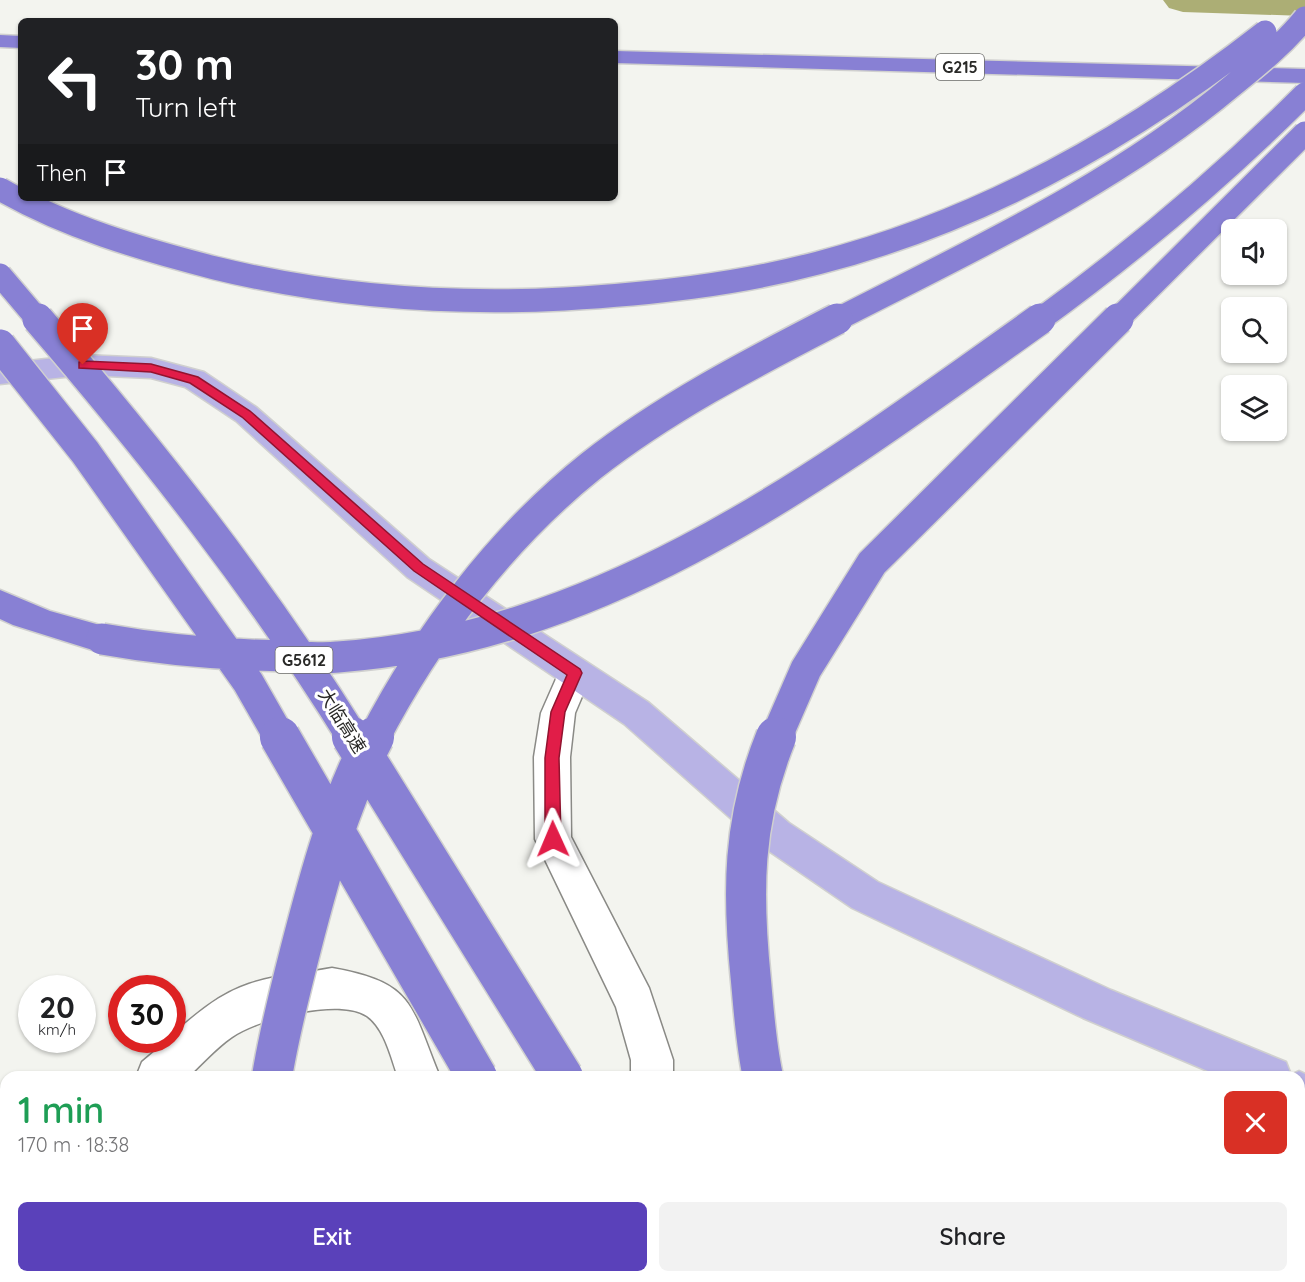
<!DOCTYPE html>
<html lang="en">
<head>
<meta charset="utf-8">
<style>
	body { margin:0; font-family:Quicksand,"Noto Sans SC",sans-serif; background:#f2f2f2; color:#202124; height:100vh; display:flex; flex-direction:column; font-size:22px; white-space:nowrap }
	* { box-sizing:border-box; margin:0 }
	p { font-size:20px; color:#757577 }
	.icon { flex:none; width:33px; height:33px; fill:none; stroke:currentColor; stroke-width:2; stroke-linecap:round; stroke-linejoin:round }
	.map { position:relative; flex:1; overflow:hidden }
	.drawer { position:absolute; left:0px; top:1071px; width:1305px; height:212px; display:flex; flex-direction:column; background:#fff; border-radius:18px 18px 0 0; box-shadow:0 2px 4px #0004 }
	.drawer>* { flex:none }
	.top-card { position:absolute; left:18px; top:18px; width:600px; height:183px; border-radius:9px; box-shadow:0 2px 4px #0004; background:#202124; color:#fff; overflow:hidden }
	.controls { position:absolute; left:1221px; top:219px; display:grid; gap:12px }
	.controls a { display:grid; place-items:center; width:66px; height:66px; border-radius:9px; background:#fff; box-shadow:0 2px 4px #0004; font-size:30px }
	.speed { position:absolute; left:18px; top:975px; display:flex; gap:12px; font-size:30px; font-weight:700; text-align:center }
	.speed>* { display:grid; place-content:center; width:78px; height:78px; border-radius:50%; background:#fff; box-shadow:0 2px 4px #0004; line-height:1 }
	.speed small { font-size:15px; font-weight:400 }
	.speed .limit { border:9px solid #d22; background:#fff; color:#111 }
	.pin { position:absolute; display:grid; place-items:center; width:51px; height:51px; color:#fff; margin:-62px -26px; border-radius:50% 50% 50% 0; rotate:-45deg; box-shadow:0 0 6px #0007 }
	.pin .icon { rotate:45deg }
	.me { position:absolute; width:66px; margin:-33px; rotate:359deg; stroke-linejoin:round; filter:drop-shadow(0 0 4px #0008) }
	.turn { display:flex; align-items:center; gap:21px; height:126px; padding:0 18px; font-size:27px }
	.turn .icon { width:78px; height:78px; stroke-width:2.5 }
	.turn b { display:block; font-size:42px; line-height:51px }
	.then { display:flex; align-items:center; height:57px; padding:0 18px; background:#0003; gap:12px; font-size:22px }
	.round { display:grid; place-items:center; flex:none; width:63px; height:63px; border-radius:9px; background:#f2f2f2 }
	.summary { display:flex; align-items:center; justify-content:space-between; height:102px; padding:0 18px }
	h1 { font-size:36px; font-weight:600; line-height:45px; color:#1e9e55 }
	.primary-button { display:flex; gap:12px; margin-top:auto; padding:12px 18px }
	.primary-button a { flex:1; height:69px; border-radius:9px; background:#5a41ba; color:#fff; font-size:24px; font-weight:600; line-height:69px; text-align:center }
	.primary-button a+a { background:#f2f2f2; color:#202124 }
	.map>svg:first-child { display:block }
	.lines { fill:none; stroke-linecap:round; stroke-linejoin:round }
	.river { fill:#acae75; fill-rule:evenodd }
	.minor-casing { stroke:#8a8a86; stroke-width:3 }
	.major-casing { stroke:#d0d0cf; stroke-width:3 }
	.highway-casing { stroke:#d0d0cf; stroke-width:3 }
	.minor { fill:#fff; fill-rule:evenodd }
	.major { fill:#b8b3e5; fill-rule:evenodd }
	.highway { fill:#8880d4; fill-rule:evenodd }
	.highway-bridge-far2-casing { stroke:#d0d0cf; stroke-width:26; stroke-linecap:butt }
	.highway-bridge-far1-casing { stroke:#d0d0cf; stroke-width:34; stroke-linecap:butt }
	.highway-bridge-casing { stroke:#d0d0cf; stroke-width:43; stroke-linecap:butt }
	.highway-bridge-far2 { stroke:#8880d4; stroke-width:23 }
	.highway-bridge-far1 { stroke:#8880d4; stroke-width:31 }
	.highway-bridge { stroke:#8880d4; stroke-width:40 }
	.route { fill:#e11d48; stroke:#92132f; stroke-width:1.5 }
	.labels { text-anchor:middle; stroke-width:6; stroke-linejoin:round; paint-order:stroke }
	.shield { fill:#fff; stroke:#696968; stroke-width:1.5 }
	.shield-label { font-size:16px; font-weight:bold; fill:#292927 }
	.street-label { font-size:18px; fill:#292927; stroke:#fff }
</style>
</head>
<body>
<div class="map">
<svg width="1305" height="1282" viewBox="0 0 1305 1282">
	<rect width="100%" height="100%" fill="#f3f4ef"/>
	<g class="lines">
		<path class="river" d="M1163,0H1305V16L1183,12L1169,8Z"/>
		<g class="minor-casing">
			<path id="minor" d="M575,658L587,663L592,673L575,713L570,757L571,837L649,988L673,1060V1077H631V1060L616,1007L535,839L534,757L541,713L563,663Z
				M332,968C416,983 410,1005 440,1077H398C391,1058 385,1029 367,1016C339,997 258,1019 232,1037C216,1048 202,1064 188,1077H136L142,1062L168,1040H172V1035C196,1014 219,994 249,984C275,975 305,973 332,968Z
				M7,1276H53L51,1282H5Z"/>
		</g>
		<g class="major-casing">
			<path id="major" d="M83,355L151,358L204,372L256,407L429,559L648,702L789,823L878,882L1111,990L1286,1062L1291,1075L1299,1071L1305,1074V1117L1299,1114V1077H1222L1083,1018L852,908L763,847L624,724L407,577L236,421L185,387L151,378L83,375L0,384V364Z"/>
		</g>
		<g class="highway-casing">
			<path id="highway" d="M0,35L21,36V48L0,47Z
				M615,51L1305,69V83L615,63Z
				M0,590L50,611L114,629L118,639L114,649L102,653L13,625L0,619Z
				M236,1276H282V1282H236Z
				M559,1276H604L607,1282H561Z
				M649,1276H694L697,1282H651Z
				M801,1276H847L849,1282H803Z"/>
		</g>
		<use href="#minor" class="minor"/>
		<use href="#major" class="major"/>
		<use href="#highway" class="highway"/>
		<g class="highway-bridge-far2-casing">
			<path id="highway-bridge-far2" d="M0,189C66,227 141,249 215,268C329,296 447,305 564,299C649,294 735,285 818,263C982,221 1132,136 1265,32
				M0,275L39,321
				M834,321C972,250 1113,186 1232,86C1258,65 1284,44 1305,18
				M1038,321C1133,252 1222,177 1305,94
				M1116,321L1305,133"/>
		</g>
		<g class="highway-bridge-far1-casing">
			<path id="highway-bridge-far1" d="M38,319C153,453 260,588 353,738
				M0,345L85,452L248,682L280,738
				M102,639C163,650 225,655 287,656C304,657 321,659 338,657C611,637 826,471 1040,319
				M374,738C427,636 501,538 591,466C666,407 752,363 837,319
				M776,738L806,669L872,563L1118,319"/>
		</g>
		<g class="highway-bridge-casing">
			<path id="highway-bridge" d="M280,737L477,1077
				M352,737L563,1077
				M272,1077C279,1033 290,991 301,948C320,874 339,804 374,737
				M763,1077C756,1045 754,1013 751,981C742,893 742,821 776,737"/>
		</g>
		<use href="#highway-bridge-far2" class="highway-bridge-far2"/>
		<use href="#highway-bridge-far1" class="highway-bridge-far1"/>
		<use href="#highway-bridge" class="highway-bridge"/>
	</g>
	<path class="route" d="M83,361L151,364L198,377L250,411L423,564L580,669L582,673L565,712L559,758L561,839L558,844L553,847L548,844L545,839V758L551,712L567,675L414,571L242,417L190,383L151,372L79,368V362Z"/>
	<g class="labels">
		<g class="shield">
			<rect x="936" y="54" width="48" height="26" rx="4.5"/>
			<rect x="275.5" y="647" width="57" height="26" rx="4.5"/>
		</g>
		<g class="shield-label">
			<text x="960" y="73">G215</text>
			<text x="304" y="666">G5612</text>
		</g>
		<g class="street-label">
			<text transform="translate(342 721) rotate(58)" y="6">大临高速</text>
		</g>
	</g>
</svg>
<div class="controls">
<a><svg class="icon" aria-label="sound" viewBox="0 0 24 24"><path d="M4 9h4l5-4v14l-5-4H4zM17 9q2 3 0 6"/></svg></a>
<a><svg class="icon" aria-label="search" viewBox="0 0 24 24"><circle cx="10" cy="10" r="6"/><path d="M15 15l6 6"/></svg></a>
<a><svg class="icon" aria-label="layers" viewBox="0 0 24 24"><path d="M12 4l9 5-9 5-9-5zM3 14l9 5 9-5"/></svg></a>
</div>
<div class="speed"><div>20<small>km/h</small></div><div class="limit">30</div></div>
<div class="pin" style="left:83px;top:365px;background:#d93025"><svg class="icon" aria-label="arrive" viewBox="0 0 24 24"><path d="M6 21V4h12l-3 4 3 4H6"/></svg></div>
<svg class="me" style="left:553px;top:839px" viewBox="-20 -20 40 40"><path d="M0-17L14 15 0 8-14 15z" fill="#e11d48" stroke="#fff" stroke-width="4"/></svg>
<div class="top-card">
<div class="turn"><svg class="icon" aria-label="left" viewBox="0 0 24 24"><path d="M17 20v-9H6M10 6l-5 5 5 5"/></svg><div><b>30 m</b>Turn left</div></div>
<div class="then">Then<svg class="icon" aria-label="arrive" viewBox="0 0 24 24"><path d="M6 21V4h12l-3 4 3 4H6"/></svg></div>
</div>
<section class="drawer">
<div class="summary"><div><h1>1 min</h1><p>170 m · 18:38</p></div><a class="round" style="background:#d93025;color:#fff"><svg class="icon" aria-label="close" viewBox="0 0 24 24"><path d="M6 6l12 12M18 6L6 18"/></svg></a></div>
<div class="primary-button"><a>Exit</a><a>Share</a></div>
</section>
</div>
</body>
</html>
